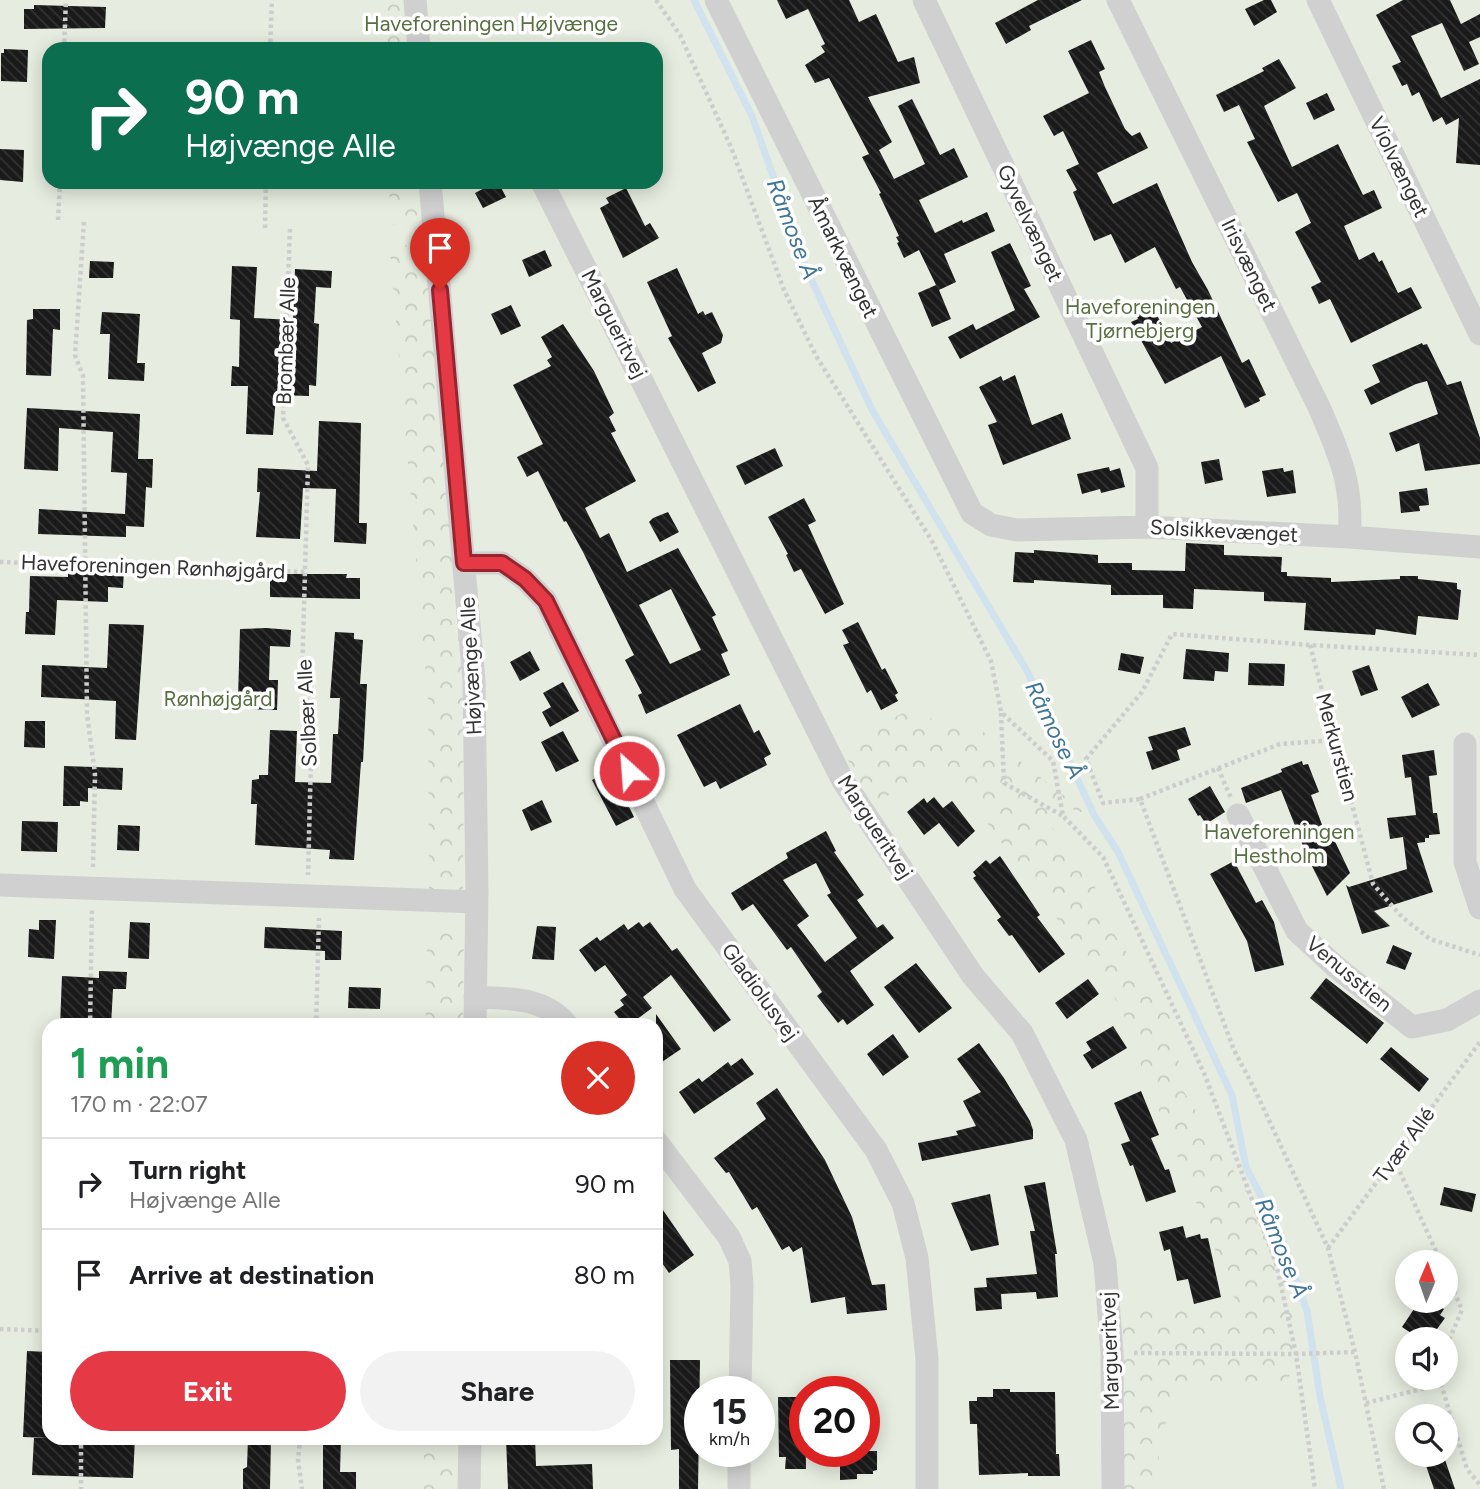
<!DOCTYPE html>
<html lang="en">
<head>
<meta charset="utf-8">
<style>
	body { margin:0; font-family:Figtree,sans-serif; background:#f2f2f2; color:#202124; height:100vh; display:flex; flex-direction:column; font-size:26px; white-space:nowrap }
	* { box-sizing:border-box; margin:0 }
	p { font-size:23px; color:#757577 }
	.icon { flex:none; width:38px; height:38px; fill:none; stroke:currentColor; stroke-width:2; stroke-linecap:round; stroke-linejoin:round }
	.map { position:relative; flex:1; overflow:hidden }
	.side { position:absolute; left:42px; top:1018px; width:621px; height:427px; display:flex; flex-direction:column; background:#fff; border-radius:21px; box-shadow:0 4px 18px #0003 }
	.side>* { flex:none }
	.guide { position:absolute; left:42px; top:42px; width:621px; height:147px; border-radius:21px; box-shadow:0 4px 18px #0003; background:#0b6e4f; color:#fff; overflow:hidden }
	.needle { width:46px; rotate:2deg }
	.fabs { position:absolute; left:1395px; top:1250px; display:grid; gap:14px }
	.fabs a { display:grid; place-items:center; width:63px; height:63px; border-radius:50%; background:#fff; box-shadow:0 4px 18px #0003; font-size:35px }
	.speed { position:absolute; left:684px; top:1376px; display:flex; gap:14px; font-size:35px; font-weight:700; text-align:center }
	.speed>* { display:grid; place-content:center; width:91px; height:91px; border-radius:50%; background:#fff; box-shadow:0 4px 18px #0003; line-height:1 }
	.speed small { font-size:18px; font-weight:400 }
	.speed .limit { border:10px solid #d22; background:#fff; color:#111 }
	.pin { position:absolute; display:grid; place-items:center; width:60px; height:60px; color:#fff; margin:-72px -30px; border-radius:50% 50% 50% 0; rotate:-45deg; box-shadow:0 0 7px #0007 }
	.pin .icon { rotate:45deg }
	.me { position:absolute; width:77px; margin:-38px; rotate:334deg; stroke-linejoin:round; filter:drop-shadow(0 0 5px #0008) }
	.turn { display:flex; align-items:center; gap:24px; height:147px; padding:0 28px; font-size:32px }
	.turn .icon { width:91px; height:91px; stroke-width:2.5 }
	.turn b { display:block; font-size:49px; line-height:60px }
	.round { display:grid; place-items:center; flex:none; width:74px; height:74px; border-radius:37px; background:#f2f2f2 }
	.summary { display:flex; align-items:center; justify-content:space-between; height:119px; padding:0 28px }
	h1 { font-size:42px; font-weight:700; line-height:52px; color:#1e9e55 }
	.cta { display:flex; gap:14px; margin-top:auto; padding:14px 28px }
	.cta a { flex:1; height:80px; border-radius:42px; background:#e63946; color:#fff; font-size:28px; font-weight:700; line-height:80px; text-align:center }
	.cta a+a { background:#f2f2f2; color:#202124 }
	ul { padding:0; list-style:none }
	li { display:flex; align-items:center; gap:21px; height:91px; padding:0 28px; border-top:2px solid #e0e0e0 }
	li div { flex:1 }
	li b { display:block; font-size:26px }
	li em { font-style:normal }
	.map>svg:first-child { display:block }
	.green { fill:#e6ecdf; fill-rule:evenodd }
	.forest { fill:url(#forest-crowns) }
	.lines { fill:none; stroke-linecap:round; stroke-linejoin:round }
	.stream { stroke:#cfe2ee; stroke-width:7 }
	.building { fill:url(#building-back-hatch); fill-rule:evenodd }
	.path { stroke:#cdcdcd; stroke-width:4.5; stroke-dasharray:3.5 3.5; stroke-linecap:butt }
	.minor { stroke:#d0d0d0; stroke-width:23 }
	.route-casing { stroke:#96252e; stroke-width:18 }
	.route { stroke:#e63946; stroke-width:12 }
	.labels { text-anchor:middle; stroke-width:7; stroke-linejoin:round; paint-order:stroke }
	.park-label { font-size:21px; fill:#56703f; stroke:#fff }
	.street-label { font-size:21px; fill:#333; stroke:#fff }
	.water-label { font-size:23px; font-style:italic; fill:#3f7597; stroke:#fff }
</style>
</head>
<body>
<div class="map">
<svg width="1480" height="1489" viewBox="0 0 1480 1489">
	<defs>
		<pattern id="forest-crowns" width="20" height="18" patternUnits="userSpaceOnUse" patternTransform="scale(1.75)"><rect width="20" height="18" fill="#e6ecdf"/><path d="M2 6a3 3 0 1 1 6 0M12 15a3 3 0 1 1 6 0" fill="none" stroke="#c6cbc0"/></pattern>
		<pattern id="building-back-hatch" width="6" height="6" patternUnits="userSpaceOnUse" patternTransform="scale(1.75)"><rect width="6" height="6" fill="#1a1a1a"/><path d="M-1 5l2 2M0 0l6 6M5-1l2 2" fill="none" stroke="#333"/></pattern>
	</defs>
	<rect width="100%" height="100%" fill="#fff"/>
	<path class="green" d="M0,0H1480V1489H0ZM49,49H656V182H49ZM49,1026H656V1438H49ZM1407,1262H1446V1300H1407ZM1407,1339H1446V1377H1407ZM700,1391H760V1451H700ZM805,1391H864V1451H805ZM1407,1416H1446V1454H1407Z"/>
	<path class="forest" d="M368,0H404L408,49H374Z
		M388,182H419L422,219L418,225H393Z
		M403,243L426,259L464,681L463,890L429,889L428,701L390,251Z
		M917,705L941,728L976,726L1087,814L1069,808L1051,819L1059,853L1094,871L1097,909L1171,1018L1184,1092L1275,1236L1300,1316L1293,1372L1275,1390L1173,1387L1156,1471L1155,1489H1121L1118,1306L1237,1304L1142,1068L1121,1007L946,766L871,804L841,747Z
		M427,928H464L463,1025H426Z
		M424,1439H460L459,1489H424Z"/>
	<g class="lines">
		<path class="stream" d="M694,0L752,116L804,264L872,410L1027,671L1094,815L1118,852L1232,1095L1246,1167L1280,1233L1307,1311L1320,1396L1341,1489"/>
	</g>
	<path class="building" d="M777,0H849L859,22L876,14L898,62L914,57L920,83L868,97L892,142L879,150L894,179L925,164L898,106L912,99L940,155L954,148L968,177L919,200L935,233L962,220L963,223L987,212L995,231L944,254L956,282L939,290L951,319L932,327L918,293L936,285L919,250L904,258L897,243L899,242L896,237L899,236L879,194L881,193L862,157L869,154L829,78L815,83L805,65L825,52L821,46L825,44L808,9L786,19Z
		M1038,0H1082L1029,26L1031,30L1006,44L995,23Z
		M1264,0H1271L1277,12L1254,26L1245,9Z
		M1403,0H1450L1461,24L1480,14V37L1469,42L1479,64L1464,71L1442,23L1411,36L1441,98L1480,79V165L1456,163L1459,118L1446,125L1442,117L1433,122L1419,92L1412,96L1407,84L1402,86L1392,66L1401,62L1376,15Z
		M34,5L106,7L105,28L24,29V9H34Z
		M1091,40L1105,69L1099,72L1105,87L1125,129L1132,136L1140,132L1148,148L1097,173L1113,204L1157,183L1192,262L1208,290L1242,363L1249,359L1266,395L1259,398L1260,401L1245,408L1221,356L1165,384L1131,322L1138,319L1135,313L1152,305L1171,343L1202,327L1180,287L1176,289L1155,247L1125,263L1111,234L1094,241L1073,192L1077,190L1066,170L1079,164L1063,131L1054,136L1043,116L1089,93L1068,51Z
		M4,49L28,50L27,82L1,81V53H4Z
		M1279,59L1296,88L1264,106L1292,167L1338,144L1363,195L1374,190L1382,208L1344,226L1359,260L1374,252L1379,262L1382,260L1398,293L1411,287L1422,308L1351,343L1330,299L1319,304L1311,287L1321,282L1295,232L1311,223L1297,193L1278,202L1247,142L1255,139L1239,105L1224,112L1216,95L1264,71L1262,68Z
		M1327,93L1335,110L1314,120L1306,103Z
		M0,149L24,150L23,182L0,180Z
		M496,182H498L506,197L483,208L475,193Z
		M626,188L645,226L650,223L659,238L623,258L600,208L609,203L606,198Z
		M1010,243L1031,286L1024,289L1040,317L960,359L948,337L973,324L976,330L1015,310L991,252Z
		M545,250L552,266L529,277L522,260Z
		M90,261L114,262L113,278H89Z
		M232,266L257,267L254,318L293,320L295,269L332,271L331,288L316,287L314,323L319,324L316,386L309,385V396L276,395L273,435L246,434L248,386H231L232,366L239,367L240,320L230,319Z
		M677,268L698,314L703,311L705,315L712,312L723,335L721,343L702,353L716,383L698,392L668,338L672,336L647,282Z
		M511,305L521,326L501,335L491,314Z
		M33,309H60V330L53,329L51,376L26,375L27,320L33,319Z
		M102,312L140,314L137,363H145L144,381L108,379L110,334H100Z
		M563,324L594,371L614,413L609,417L616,431L611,433L636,481L585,508L600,538L609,533L627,572L678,548L716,615L712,617L728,651L721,654L730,675L646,714L638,695L642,693L625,660L634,655L583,552L566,521L564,522L538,471L527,477L517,457L543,444L513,385L551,366L547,360L552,357L541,337ZM671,589L701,650L670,664L639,605Z
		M1422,343L1423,345L1427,344L1447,385L1461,381L1480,438V464L1425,471L1419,443L1396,452L1389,433L1438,414L1427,381L1416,384L1371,405L1364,390L1380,382L1372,365Z
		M1015,375L1032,425L1062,413L1071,439L1003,465L988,425L997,422L979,387L1001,376L1003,381Z
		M27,408L140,414L138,459H153L152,488L146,487L144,527L126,526V537L38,534L39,509L125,514L127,473L111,472L113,432L59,428L58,471L24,469Z
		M319,421L361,423L359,523H367L366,544L334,542L336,489L303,488L300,539L256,537L260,492H257L258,468L317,471Z
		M775,448L783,466L745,485L736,466Z
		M1219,459L1223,480L1205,484L1201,462Z
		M1109,467L1110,471L1120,468L1125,487L1101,493L1100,489L1082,494L1077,474Z
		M1283,468L1284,472L1293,470L1296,493L1267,497L1262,471Z
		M1427,488L1429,505L1419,506L1420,511L1401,513L1399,492Z
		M804,498L816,521L808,525L844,604L825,614L801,569L794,572L786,555L788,554L768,517Z
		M668,512L679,532L660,542L649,522L653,518Z
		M1186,543L1224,545V555L1282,557L1281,572H1287V576L1331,578V582L1400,579V576H1418V579L1457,583V589L1461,590L1458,620L1418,616L1416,635L1376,629L1375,635L1304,630L1306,603L1264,601V592L1194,589L1193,609L1163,608V595H1111V585L1034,580V583L1013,582L1015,552L1034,553V550L1098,555V563H1132V570L1185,571Z
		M68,568L124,570L123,588L108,587V602L57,600L55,635L25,634L26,612H29L30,576L68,577Z
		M270,574H347L346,578H360V599L270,597Z
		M858,622L882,670L885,668L898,693L895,695L898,701L881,710L871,690L867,693L843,645L849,643L842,630Z
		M109,624L144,625L136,740L115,739L116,701L41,697L42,665L107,668Z
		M266,628L291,630L290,647L270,646L269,680H278L277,710L245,709V699H238L240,629Z
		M335,632L354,633V639L363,640L360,684H367L363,762H361L354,860L329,859L330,850L255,845L257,804H251L252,780L259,779V775H268L270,730L297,731L295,782L331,783L333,734H338L340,698H330Z
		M1186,649L1229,653L1228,672L1215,671L1214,681L1183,679Z
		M530,651L540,670L520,681L510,662Z
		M1121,653L1144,657L1140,674L1118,670Z
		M1249,663L1285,664L1284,686L1248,685Z
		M1369,665L1378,690L1361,696L1352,671Z
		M563,682L579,711L550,727L542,712L551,707L543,693Z
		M1428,683L1440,705L1412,718L1401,697Z
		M740,704L754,733L759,730L771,754L764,758L767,765L720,789L716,781L704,787L677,735Z
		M25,721H45V748L24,747Z
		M1185,727L1191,745L1177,750L1180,760L1152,770L1146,752L1153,750L1148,737Z
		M563,731L579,761L556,772L541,742Z
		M1434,750L1437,775L1429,776L1433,813H1437L1440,834L1429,835V838H1425V842L1417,843L1433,892L1374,911L1390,926L1362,934L1346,885L1349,887L1407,869L1403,837L1390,839L1387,818L1416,815L1411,777L1405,778L1402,755Z
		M1302,761L1303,765L1308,764L1319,792L1311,795L1325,833L1330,831L1350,873L1327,896L1307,856L1281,790L1246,803L1241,788L1282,772L1281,769Z
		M64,766L123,768L122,790L88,788V802L80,801V806H63Z
		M611,770L634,817L616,826L592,780Z
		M1210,786L1225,812L1206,824L1200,815L1198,816L1188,799Z
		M934,797L943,808L952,801L975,831L958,847L939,823L924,835L907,812L924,798L927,803Z
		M542,800L552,822L531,831L522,810Z
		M22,821L58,822L57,852L21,851Z
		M118,825L140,826L139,851L117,850Z
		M826,831L836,851L834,852L864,895L857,900L877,928L883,924L894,938L850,971L874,1005L847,1025L843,1019L838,1023L817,996L822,992L791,947L787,950L753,904L742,911L731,893L788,858L786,853ZM816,863L831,893L827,895L857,938L825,962L797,925L809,916L783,880Z
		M1000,856L1040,915L1037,917L1065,954L1039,973L1012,935L1009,936L997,920L1001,917L973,878L976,876L973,872L986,860L990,864Z
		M1234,861L1256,903L1262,900L1274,922L1284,965L1255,972L1247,941L1210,874Z
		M39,920H56L54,959L28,957L29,929L39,930Z
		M130,922L150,923L149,959L128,958Z
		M639,922L643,927L650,922L672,951L677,948L731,1020L714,1032L671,975L643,997L652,1008L628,1026H625L614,1012L624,1005L620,1000L627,995L605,965L595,972L579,950L597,937L600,941L624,924L628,930Z
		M537,926L556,927L554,960L532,959Z
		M265,927L342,931L341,960H325V951L264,948Z
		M1393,945L1412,953L1405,970L1386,963Z
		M916,963L952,1008L919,1033L884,987Z
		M99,971L127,972L126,989H113L111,1026H60L62,976L99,978Z
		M1326,978L1384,1023L1367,1044L1310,998Z
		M1088,979L1099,994L1067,1019L1055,1003Z
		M349,987L381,988L380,1009L348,1008Z
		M656,1014L681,1049L656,1066Z
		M1113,1026L1127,1048L1092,1069L1083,1055L1091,1050L1086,1042Z
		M893,1034L909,1057L883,1076L867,1054Z
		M979,1043L1004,1078L1030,1121L1033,1130V1139L922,1161L918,1143L958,1135L956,1131L976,1126L963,1101L981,1092L957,1059Z
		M1391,1047L1429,1079L1419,1092L1380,1059Z
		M742,1058L754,1074L694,1114L679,1092L699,1078L702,1082L728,1062L731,1066Z
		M777,1088L825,1160L852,1217L872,1285L885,1284L887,1310L847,1314L845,1297L811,1303L802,1247L793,1252L789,1246L782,1250L757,1207L752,1210L729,1172L726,1173L714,1158L766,1119L756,1103Z
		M1141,1091L1159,1135L1151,1138L1165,1170L1169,1169L1176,1192L1146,1202L1133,1165L1130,1166L1121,1144L1130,1141L1114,1103Z
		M1045,1182L1057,1254H1055L1058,1297L1037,1299L1036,1292L1001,1294L1002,1309L976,1311L974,1288L987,1287L986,1278L1037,1274L1030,1231H1035L1024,1186Z
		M1444,1187L1476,1194L1472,1212L1440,1205Z
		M990,1194L999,1245L971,1251L951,1203Z
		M656,1200L694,1255L669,1273L656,1254Z
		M1183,1226L1186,1238L1200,1234L1201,1239L1208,1238L1221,1297L1194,1304L1188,1279L1177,1281L1170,1249L1164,1251L1159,1232Z
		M1420,1300H1431L1444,1309L1440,1315L1445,1318L1432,1336L1422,1330L1417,1337L1402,1327Z
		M27,1351L49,1352V1438L23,1437Z
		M670,1360H700L698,1489H679V1449L671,1450Z
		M993,1389H1010V1392H1055L1056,1454H1059L1060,1476H1028V1473L979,1475L977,1424H970L969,1401H977V1397H993Z
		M778,1397H805L806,1469H785L786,1457H779Z
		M34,1438H135L133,1478L32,1475Z
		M248,1438H271L270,1489H243V1469L247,1467Z
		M323,1438H341L340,1472H356V1489H323Z
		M506,1438H535L536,1466L592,1464L593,1489H508Z
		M840,1451H877V1470L873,1471V1474H857V1479L840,1480Z
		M1422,1454H1443L1455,1489H1434Z"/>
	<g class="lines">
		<path class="path" d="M656,0L680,35L731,147L784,290L816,356L932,541L991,661L1001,712L1053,761L1063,816L1103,857L1204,1073L1276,1263L1296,1354L1315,1489
			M64,49L66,0
			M270,49L272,0
			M58,220L60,182
			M84,222L75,355L83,376L87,714L95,774L93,867
			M265,228L266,182
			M290,229L283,418L308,465L302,678L312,719L308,875
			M0,562L305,572
			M1310,645L1373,884L1402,917L1430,939L1480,955
			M1001,713L1004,783L1063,816
			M1218,768L1231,798
			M1140,799L1280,744L1335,740
			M90,1026L92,907
			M316,1026L319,918
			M1394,1159L1441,1262
			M1328,1248L1480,1042
			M1446,1272L1462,1310L1446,1347
			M0,1329L49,1331
			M1134,1353L1296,1354L1355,1352
			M1442,1377L1441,1384L1467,1469L1480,1485
			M1366,1403L1441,1384
			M81,1438V1489
			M300,1438L298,1460L302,1489
			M1384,1489L1355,1352L1328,1248L1256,1092L1234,1050L1140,799L1103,803L1086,759L1142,692L1172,634L1310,645L1480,655"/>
		<path class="minor" d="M415,0L419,49
			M716,0L972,513L991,525L1017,530L1147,527L1349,537L1480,547
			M924,0L1147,468V527
			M1118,0L1319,407C1339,453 1354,486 1349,537
			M1318,0L1480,334
			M430,182L474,681L477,891L475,1026
			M542,182L843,781L973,976L1022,1033L1076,1140L1105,1263L1112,1353L1113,1489
			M464,563H502L525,579L546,601L685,889L876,1150L903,1203L917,1258L927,1359V1489
			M1465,744V862L1480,908
			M1238,815L1297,931L1336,967L1412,1027L1447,1020L1480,1001
			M0,885L477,902
			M475,997C508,999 545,996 568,1026
			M656,1141L729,1237L740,1261L742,1285L740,1391
			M469,1489L470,1438
			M739,1489V1451"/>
	</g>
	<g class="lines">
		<g class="route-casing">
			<path id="route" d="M440,290L464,563H502L525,579L546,601L629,771"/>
		</g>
		<use href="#route" class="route"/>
	</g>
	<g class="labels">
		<g class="park-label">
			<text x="491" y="31">Haveforeningen Højvænge</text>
			<text x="1140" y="314">Haveforeningen<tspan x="1140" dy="24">Tjørnebjerg</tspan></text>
			<text x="218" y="706">Rønhøjgård</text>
			<text x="1279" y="839">Haveforeningen<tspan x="1279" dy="24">Hestholm</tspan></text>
		</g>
		<g class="street-label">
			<text transform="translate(1399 167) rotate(64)" y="7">Violvænget</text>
			<text transform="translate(1030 223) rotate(65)" y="7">Gyvelvænget</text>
			<text transform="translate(843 257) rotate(64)" y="7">Åmarkvænget</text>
			<text transform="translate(1249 265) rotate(64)" y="7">Irisvænget</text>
			<text transform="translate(614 324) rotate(63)" y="7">Margueritvej</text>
			<text transform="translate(286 341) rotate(-88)" y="7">Brombær Alle</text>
			<text transform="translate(1224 531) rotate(3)" y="7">Solsikkevænget</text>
			<text transform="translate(153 567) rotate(2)" y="7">Haveforeningen Rønhøjgård</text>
			<text transform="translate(471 666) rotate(-93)" y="7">Højvænge Alle</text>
			<text transform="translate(307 713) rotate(-93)" y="7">Solbær Alle</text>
			<text transform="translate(1337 747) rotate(75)" y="7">Merkurstien</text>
			<text transform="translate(875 827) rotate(57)" y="7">Margueritvej</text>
			<text transform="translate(1349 974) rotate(40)" y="7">Venusstien</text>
			<text transform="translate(760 992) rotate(54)" y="7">Gladiolusvej</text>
			<text transform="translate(1404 1145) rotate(-54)" y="7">Tvær Allé</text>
			<text transform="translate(1110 1351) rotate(-92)" y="7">Margueritvej</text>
		</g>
		<g class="water-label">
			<text transform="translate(793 229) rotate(69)" y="8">Råmose Å</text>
			<text transform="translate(1055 730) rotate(64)" y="8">Råmose Å</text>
			<text transform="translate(1282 1248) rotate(68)" y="8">Råmose Å</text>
		</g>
	</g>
</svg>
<div class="fabs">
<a><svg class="needle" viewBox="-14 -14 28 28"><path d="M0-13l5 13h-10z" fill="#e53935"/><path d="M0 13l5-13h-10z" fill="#757577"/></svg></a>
<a><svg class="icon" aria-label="sound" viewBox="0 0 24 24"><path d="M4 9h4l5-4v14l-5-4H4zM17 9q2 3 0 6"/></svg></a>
<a><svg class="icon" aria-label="search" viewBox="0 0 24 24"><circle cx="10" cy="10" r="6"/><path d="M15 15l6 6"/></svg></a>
</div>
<div class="speed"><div>15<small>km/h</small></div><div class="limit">20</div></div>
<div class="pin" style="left:440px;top:290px;background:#d93025"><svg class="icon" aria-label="arrive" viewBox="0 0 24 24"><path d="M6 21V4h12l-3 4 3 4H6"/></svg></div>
<svg class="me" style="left:629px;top:771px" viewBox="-20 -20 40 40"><circle r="17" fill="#e63946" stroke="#fff" stroke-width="3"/><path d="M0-11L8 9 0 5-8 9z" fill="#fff"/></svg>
<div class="guide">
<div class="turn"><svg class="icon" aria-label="right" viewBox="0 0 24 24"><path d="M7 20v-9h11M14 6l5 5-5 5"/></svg><div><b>90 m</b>Højvænge Alle</div></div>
</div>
<section class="side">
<div class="summary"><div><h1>1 min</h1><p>170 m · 22:07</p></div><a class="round" style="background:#d93025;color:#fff"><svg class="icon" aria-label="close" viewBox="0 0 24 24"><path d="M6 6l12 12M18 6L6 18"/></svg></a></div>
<ul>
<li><svg class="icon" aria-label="right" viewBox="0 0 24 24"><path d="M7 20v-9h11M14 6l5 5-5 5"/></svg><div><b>Turn right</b><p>Højvænge Alle</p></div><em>90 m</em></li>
<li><svg class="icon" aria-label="arrive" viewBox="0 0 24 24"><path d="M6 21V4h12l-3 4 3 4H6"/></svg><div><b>Arrive at destination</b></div><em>80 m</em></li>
</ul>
<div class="cta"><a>Exit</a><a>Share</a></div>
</section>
</div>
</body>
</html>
